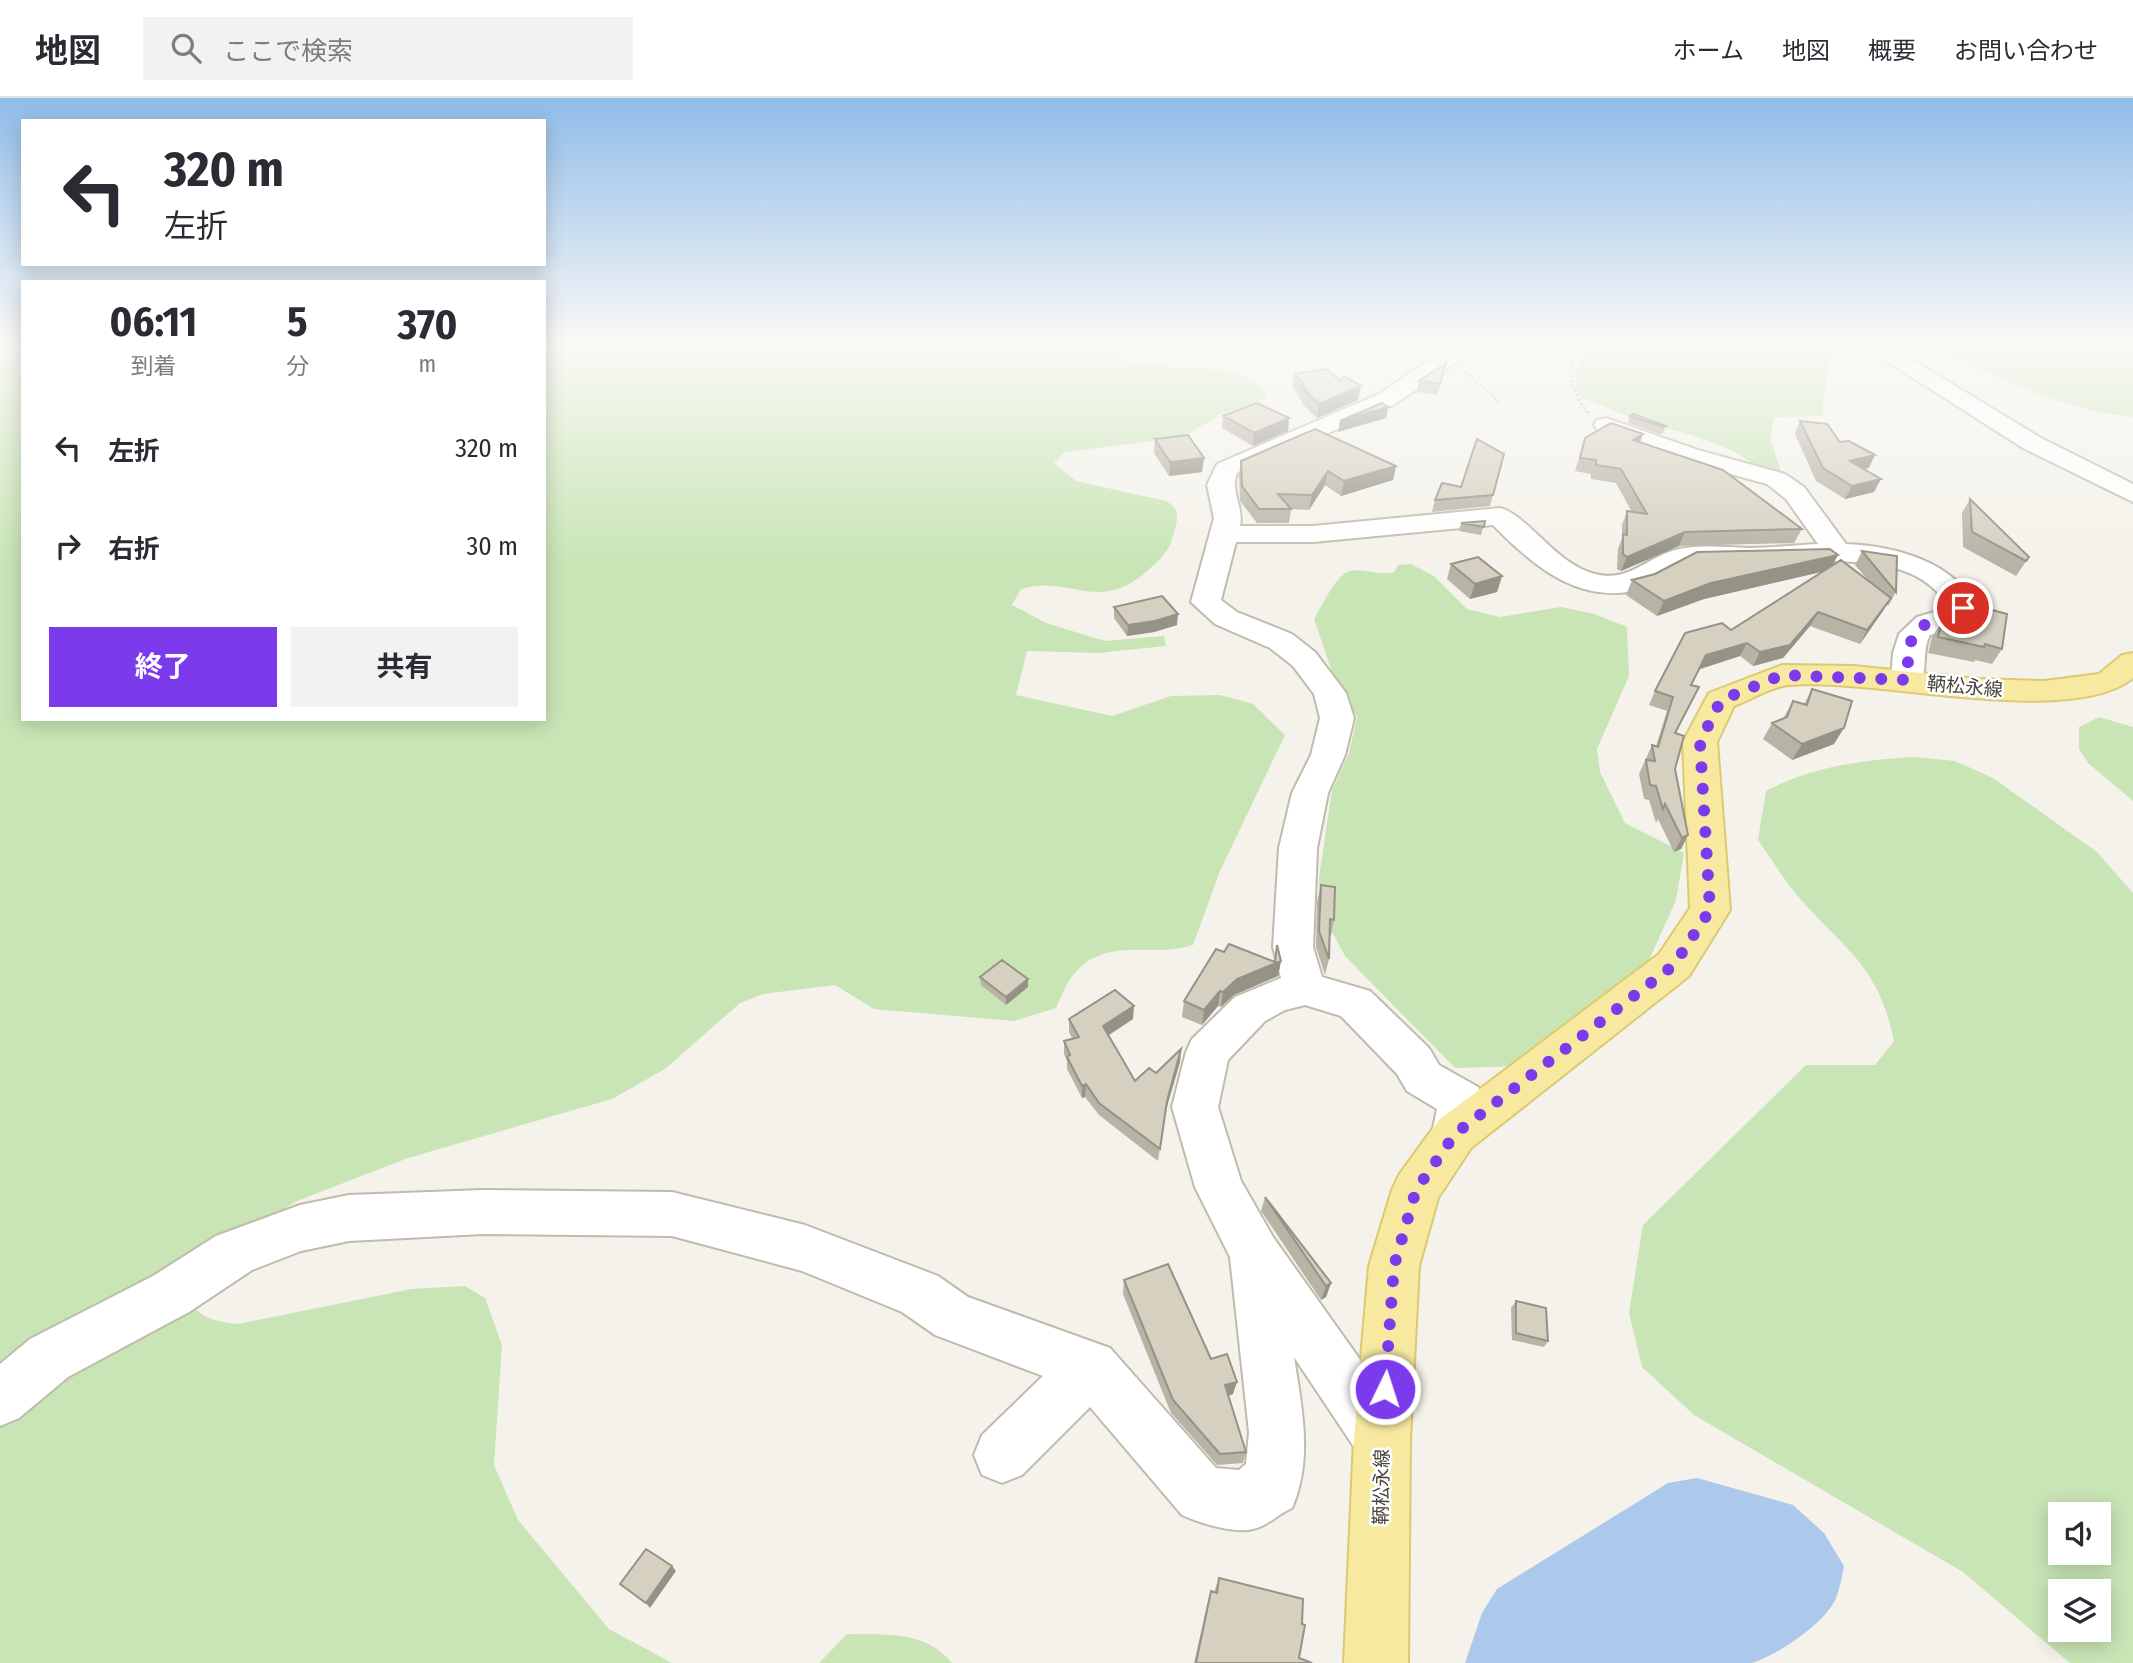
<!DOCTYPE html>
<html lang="ja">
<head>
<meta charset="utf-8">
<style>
	body { margin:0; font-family:"Fira Sans Condensed","Noto Sans JP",sans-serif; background:#f2f2f3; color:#2b2b33; height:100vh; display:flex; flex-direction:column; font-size:26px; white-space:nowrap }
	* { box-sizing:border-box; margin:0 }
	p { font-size:23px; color:#7c7c81 }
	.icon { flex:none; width:38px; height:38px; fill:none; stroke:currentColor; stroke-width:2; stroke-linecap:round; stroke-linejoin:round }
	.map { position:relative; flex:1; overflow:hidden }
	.sheet { position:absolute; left:21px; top:182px; width:525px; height:441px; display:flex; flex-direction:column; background:#fff; border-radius:0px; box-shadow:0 4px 18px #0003 }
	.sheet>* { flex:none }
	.hud { position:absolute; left:21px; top:21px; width:525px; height:147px; border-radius:0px; box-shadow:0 4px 18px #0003; background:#fff; color:#2b2b33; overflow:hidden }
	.buttons { position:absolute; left:2048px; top:1404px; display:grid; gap:14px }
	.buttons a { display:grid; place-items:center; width:63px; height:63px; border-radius:0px; background:#fff; box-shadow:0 4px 18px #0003; font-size:35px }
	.pin { position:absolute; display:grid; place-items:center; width:60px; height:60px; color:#fff; margin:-30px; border:4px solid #fff; border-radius:50%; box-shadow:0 2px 7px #0007 }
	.me { position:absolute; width:77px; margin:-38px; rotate:4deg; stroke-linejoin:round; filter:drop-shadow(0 0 5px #0008) }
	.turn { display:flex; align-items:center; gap:24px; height:147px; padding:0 28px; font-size:32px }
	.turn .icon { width:91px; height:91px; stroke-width:2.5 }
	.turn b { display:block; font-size:49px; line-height:60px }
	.eta { display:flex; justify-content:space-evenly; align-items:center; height:119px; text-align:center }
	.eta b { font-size:42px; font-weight:700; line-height:49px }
	.cta { display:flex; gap:14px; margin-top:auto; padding:14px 28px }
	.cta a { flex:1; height:80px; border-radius:0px; background:#7c3aed; color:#fff; font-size:28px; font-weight:700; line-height:80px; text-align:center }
	.cta a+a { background:#f2f2f3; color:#2b2b33 }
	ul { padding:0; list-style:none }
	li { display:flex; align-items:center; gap:21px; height:98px; padding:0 28px }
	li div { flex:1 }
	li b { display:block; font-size:26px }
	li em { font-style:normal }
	header { display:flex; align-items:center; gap:42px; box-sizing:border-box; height:98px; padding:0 35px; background:#fff; border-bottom:2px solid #e1e1e2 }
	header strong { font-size:33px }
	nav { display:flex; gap:38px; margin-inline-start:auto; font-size:24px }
	.search { width:490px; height:63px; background:#f2f2f3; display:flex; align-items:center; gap:18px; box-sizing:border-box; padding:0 24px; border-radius:0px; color:#7c7c81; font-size:26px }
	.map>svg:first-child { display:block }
	.green { fill:#c9e5b6; fill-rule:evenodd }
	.water { fill:#acc8eb }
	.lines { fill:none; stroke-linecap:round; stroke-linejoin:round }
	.minor-casing { stroke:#bfbbad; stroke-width:4 }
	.major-casing { stroke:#dbca71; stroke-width:4 }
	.path { stroke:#bfb9a0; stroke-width:2.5; stroke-dasharray:2.5 2.5; stroke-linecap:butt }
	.minor { fill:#fff; fill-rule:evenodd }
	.major { fill:#f7eaa0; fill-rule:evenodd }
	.wall { fill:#b7b3a5 }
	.shaded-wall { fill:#959286 }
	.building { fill:#d5d0c0; stroke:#959286; stroke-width:2 }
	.route { stroke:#7c3aed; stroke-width:12; stroke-dasharray:0 21.6 }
	.labels { text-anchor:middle; stroke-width:5; stroke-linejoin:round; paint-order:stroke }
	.street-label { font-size:19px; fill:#474439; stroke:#fff }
</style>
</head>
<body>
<header>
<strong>地図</strong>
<div class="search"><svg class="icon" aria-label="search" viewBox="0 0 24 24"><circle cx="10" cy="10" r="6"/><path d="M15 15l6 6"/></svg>ここで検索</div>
<nav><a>ホーム</a><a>地図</a><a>概要</a><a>お問い合わせ</a></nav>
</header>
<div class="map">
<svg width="2133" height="1565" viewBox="0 0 2133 1565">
	<rect width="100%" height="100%" fill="#f4f2ea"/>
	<path class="green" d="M0,244H23V621H544V244H1110L1109,250C1115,254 1121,260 1127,262C1167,277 1243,257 1267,298L1253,307L1221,316L1183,339L1065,354L1054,365L1076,383L1166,403C1181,412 1178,419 1174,435C1169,454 1161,461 1146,474C1098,516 1069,476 1021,491L1012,507L1046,525L1105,543L1164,538L1166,548L1098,555L1027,553L1016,597L1112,618L1171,598L1220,597L1253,606L1285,637L1220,773L1193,847C1150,861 1107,837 1074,876C1066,885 1061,900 1056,910L1014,923L874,911L835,887L763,896L740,905L665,971L612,1001L408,1060L297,1103L186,1169C186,1211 197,1222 238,1226L411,1191L465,1188L485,1200L502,1247L494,1367L518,1422L609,1531L672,1565H0Z
		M1591,244H1830L1822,318L1774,319L1770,341L1781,373L1765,376C1731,342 1679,335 1635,321C1616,314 1597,305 1578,298L1574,277Z
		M1924,244H2133V319C2058,312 1991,276 1924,244Z
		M1411,466L1434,478L1467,511L1500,519L1561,509L1594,516L1627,529L1629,578L1597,651L1600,674L1625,725L1684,755L1676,802L1650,860L1630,888L1526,968L1455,970L1345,858L1320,812L1319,780L1332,692L1349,655L1357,619L1332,574L1314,521C1322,509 1335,477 1350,473C1364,470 1379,478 1394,474L1398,467Z
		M2099,619L2133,629V703L2088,665L2079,651V629Z
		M1915,659L1955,663L1993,680L2097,754L2133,795V1565H2070L1963,1474L1694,1317L1642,1269L1629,1215L1643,1127L1806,967H1875L1894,943C1879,870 1850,856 1803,804C1786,786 1773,763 1758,742L1766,693C1813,668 1863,662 1915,659ZM2060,1416H2098V1454H2060ZM2060,1493H2098V1531H2060Z
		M847,1536C886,1537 925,1532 952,1565H819Z"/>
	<path class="water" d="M1697,1380L1793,1407L1824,1435L1844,1468C1842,1478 1840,1490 1836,1500C1826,1525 1777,1557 1752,1565H1465L1482,1515L1497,1491L1668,1385Z"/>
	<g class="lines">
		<g class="minor-casing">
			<path id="minor" d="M1857,244H1883L2041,340L2133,386V404L2023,350Z
				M1449,252L1460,259L1457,264L1395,306L1237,375C1230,394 1244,409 1240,428H1313L1500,410C1528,417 1555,466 1595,476C1630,485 1647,458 1679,451C1702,447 1725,449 1748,450C1771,450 1795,447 1818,446L1786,401L1767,386L1680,362L1597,332L1594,327L1597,322L1606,320L1698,352L1785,376L1804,389L1846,446C1895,448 1953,463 1978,510L1966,527L1930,537C1921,553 1929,574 1918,589L1907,592L1896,589L1891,582L1893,555L1899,536L1917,519L1948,510C1918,448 1814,465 1759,466C1736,467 1713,465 1690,467C1672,470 1664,483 1648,489C1584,511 1535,470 1493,427L1313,444H1236L1221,502L1237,514L1292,536L1315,554L1346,595L1354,620L1345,657L1328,695L1317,750L1313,849L1322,879L1370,893L1429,950L1439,967L1478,989L1485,1003L1478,1036L1471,1050L1455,1056L1439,1050L1432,1036L1437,1011L1407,993L1397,976L1341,918L1305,907L1285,912L1265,923L1228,962L1218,1009L1241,1083L1273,1139L1402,1321L1410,1341L1402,1361L1382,1369L1362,1361L1294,1259C1302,1310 1313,1362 1292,1410C1278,1416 1268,1428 1253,1431C1235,1436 1199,1425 1182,1417L1090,1309L1022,1377L1002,1385L982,1377L974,1357L982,1337L1043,1278L935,1237L902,1214L802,1173L672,1138L483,1136L349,1143L301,1153L252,1172L189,1214L68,1279L19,1320L0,1328V1266L30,1241L153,1178L216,1138L300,1107L349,1097L483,1092L672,1094L805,1127L938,1178L968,1199L1110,1250L1216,1370L1239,1372L1246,1366L1249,1334L1230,1159L1195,1089L1172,1009L1186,954L1192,941L1235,899L1281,880L1273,849L1279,750L1292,695L1311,657L1320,620L1314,596L1293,568L1270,550L1215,526L1191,504L1214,420L1207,387L1217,366L1379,296L1441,254Z"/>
		</g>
		<g class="major-casing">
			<path id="major" d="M2133,555V580C2069,631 1874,579 1789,587C1772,588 1751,602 1734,608L1717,644L1730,812L1689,878L1471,1050L1438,1100L1419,1168L1410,1341L1408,1565H1344L1354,1341L1369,1168L1392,1092L1399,1077L1439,1022L1659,856L1690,810L1683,644L1709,595L1782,567L1854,568L1979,581L2044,583L2099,576L2122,557Z"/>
		</g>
		<path class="path" d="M1581,244C1565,271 1569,291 1588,315
			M1464,273L1499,304"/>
		<use href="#minor" class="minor"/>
		<use href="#major" class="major"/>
	</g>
	<path class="wall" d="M1294,276L1340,283L1361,288L1358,302L1317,320L1302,306V303L1299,300V297L1292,290Z
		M1444,276L1437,297L1417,294L1419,283Z
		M1223,318L1289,320L1288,333L1253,348L1222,330Z
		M1630,318L1666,328L1663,335L1660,336L1628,325Z
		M1800,323L1840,344L1869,370L1864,371L1874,394L1845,401L1816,383L1795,336Z
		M1585,340L1640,345L1802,431L1794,445L1679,448L1621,473L1617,471L1618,451L1622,440V427L1627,413L1632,414L1616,385L1591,381V376L1575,373Z
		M1155,341L1204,360L1202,374L1169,378L1154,355Z
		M1504,356L1490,408L1432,414L1435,402L1461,389Z
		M1241,363L1396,368L1393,382L1341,398L1325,387L1309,412L1291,411L1289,425H1257L1240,403L1239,377Z
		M1970,401L2029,459L2016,478L1963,449L1962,415Z
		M1485,423L1481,437L1459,433L1461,425Z
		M1862,453L1896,494L1888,508L1887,506L1860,546L1810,528L1783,560L1753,568L1740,558L1700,571L1691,587L1676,635L1675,671L1688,737L1681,751L1674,754L1658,721L1656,725L1649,702L1644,701L1639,676L1652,647L1656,648L1667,613L1649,607L1655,593L1731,532L1824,473L1704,501L1657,518L1626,497L1632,482L1832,468L1868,482L1855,467Z
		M1451,466L1502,478L1497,494L1470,501L1447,481Z
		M1114,509L1177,527L1154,534L1127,538L1114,520Z
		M1942,524L2002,551L1992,566L1975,562L1974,564L1928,555L1932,539Z
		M1812,591L1834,646L1792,662L1763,641L1772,625L1783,621L1793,603L1804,606Z
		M1321,787L1334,822L1331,838H1330L1329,861L1325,877L1316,849L1317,803Z
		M1277,847L1281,863L1278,878L1234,897L1221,909L1218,908L1202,927L1182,919L1184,903L1224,854L1274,864Z
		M980,879L1028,881V889L1006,907L981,887Z
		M1069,921H1133L1108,937L1135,983L1156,975L1181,951L1180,964L1165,1015L1158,1063L1099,1017L1085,999L1082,1000L1067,971V963L1064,956V943L1072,940L1069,934Z
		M1265,1099L1331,1185L1326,1199L1321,1202L1261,1113Z
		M1124,1182L1233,1296L1228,1298L1246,1354L1243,1365L1217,1367L1171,1315L1123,1196Z
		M1516,1203L1548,1243L1544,1249L1512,1242L1511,1210Z
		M1219,1480L1299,1560L1312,1565H1194L1207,1507L1211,1493L1214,1494Z"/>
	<path class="shaded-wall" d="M1361,288L1358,302L1317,320L1319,306Z
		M1388,309L1386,320L1338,334L1340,323Z
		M1289,320L1288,333L1253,348L1254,335Z
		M1643,336L1638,350L1633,342Z
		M1875,357L1869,370L1844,375L1850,363Z
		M1204,360L1202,374L1169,378L1170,364Z
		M1396,368L1393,382L1341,398L1344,383Z
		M1328,373L1325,387L1309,412L1312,397Z
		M1881,381L1874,394L1845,401L1852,388Z
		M1685,434L1679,448L1621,473L1627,459Z
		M1838,457L1830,472L1704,501L1657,518L1664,503L1711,485Z
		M1502,478L1497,494L1470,501L1475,486Z
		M1891,500L1883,513L1860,546L1867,532Z
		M1818,514L1810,528L1783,560L1753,568L1760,554Z
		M1178,516L1177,527L1154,534L1127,538L1128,527Z
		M1747,545L1740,558L1700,571L1684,600L1706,557Z
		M1844,630L1834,646L1792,662L1802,646Z
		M1688,737L1681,751L1674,754L1682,740Z
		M1281,863L1278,878L1234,897L1221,909L1223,894L1237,881Z
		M1028,881V889L1006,907V899Z
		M1220,893L1218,908L1202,927L1204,912Z
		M1134,908L1133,921L1103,941V928Z
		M1181,951L1180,964L1165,1015L1158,1063L1167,1003Z
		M1086,986L1085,999L1082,1000V988Z
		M1331,1185L1326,1199L1321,1202L1326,1188Z
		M1237,1284L1233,1296L1222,1300L1225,1287Z
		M672,1468L676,1473L650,1510L646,1505Z"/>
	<path class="building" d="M1446,265L1440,286L1419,283Z
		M1327,271L1340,283L1344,278L1361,288L1319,306L1304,292H1307L1301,286H1304L1294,276Z
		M1257,305L1289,320L1254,335L1223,318Z
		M1382,305L1388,309L1340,323Z
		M1633,316L1666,328L1663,329L1630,318Z
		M1800,323L1827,326L1840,344L1849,343L1875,357L1850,363L1881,381L1852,388L1823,370Z
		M1611,325L1643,336L1633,342L1723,372L1802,431L1685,434L1627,459L1623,456V436L1627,437V413L1647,416L1621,371L1596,367V362L1580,360L1585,340Z
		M1315,331L1396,368L1344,383L1328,373L1312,397L1278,396L1291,411H1259L1242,388L1241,363Z
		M1188,337L1204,360L1170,364L1155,341Z
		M1477,341L1504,356L1493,397L1435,402L1442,385L1461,389Z
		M1970,401L2029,459L2026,463L1972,434Z
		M1485,423L1484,429L1461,425Z
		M1830,451L1838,457L1711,485L1664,503L1632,482L1655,476L1697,454Z
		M1862,453L1897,458L1896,494Z
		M1478,459L1502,478L1475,486L1451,466Z
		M1841,462L1891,500L1867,532L1818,514L1790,547L1760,554L1747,545L1706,557L1691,587L1699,589L1675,635L1684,638L1675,671L1688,737L1682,740L1665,706L1663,711L1656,688L1650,687L1646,662L1655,663L1652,647L1658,649L1673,599L1655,593L1685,535L1722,525L1731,532Z
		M1162,498L1178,516L1155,523L1128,527L1114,509Z
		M1981,509L2007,516L2002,551L1985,546L1984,549L1938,539L1942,524L1977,514Z
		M1812,591L1852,603L1844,630L1802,646L1772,625L1787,619L1793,603L1807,607Z
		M1321,787L1335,789L1334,822L1330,821L1329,861L1319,833Z
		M1229,846L1275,864L1277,847L1281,863L1237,881L1223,894L1220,893L1204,912L1184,903L1216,851L1224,854Z
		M1002,862L1028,881L1006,899L980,879Z
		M1115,892L1134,908L1103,928L1135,983L1149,970L1156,975L1181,951L1167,1003L1160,1051L1099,1005L1086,986L1082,988L1067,959L1070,957L1064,943L1079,939L1069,921Z
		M1265,1099L1331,1185L1326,1188Z
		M1168,1166L1211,1261L1227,1256L1237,1284L1225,1287L1246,1354L1220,1356L1173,1302L1124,1182Z
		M1516,1203L1546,1210L1548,1243L1516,1235Z
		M646,1451L672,1468L646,1505L620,1486Z
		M1219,1480L1303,1501L1302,1526L1305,1527L1299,1560L1312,1565H1196L1211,1493L1217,1495Z"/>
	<linearGradient id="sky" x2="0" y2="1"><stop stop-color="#90bce9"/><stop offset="0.53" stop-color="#faf9f6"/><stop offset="1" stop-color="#faf9f6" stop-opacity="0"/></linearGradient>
	<rect width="2133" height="463" fill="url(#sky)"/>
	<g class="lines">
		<path class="route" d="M1385,1291L1394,1168L1416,1092L1455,1036L1674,867L1710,812L1700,644L1721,602L1782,577L1907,582C1909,540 1908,523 1955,521L1963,510"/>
	</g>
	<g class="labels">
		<g class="street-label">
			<text transform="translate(1965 588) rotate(5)" y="7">鞆松永線</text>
			<text transform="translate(1381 1389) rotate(-89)" y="7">鞆松永線</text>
		</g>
	</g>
</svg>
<div class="buttons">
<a><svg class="icon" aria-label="sound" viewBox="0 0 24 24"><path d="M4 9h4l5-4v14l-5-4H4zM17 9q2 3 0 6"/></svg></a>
<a><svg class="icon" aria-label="layers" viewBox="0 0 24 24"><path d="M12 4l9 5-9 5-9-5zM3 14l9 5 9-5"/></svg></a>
</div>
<div class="pin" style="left:1963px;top:510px;background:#d93025"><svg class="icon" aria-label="arrive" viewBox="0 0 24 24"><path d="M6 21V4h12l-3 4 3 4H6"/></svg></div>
<svg class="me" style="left:1385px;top:1291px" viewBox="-20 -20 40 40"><circle r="17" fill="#7c3aed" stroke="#fff" stroke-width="3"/><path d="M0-11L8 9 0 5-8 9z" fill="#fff"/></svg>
<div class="hud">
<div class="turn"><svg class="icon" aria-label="left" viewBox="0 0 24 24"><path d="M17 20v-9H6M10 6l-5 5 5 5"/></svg><div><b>320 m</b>左折</div></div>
</div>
<section class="sheet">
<div class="eta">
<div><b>06:11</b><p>到着</p></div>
<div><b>5</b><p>分</p></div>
<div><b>370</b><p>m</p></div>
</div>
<ul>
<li><svg class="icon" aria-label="left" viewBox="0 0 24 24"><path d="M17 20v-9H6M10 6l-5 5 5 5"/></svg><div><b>左折</b></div><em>320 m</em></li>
<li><svg class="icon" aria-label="right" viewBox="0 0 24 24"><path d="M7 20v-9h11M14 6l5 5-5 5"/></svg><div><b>右折</b></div><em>30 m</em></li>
</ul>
<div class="cta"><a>終了</a><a>共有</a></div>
</section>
</div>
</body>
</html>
